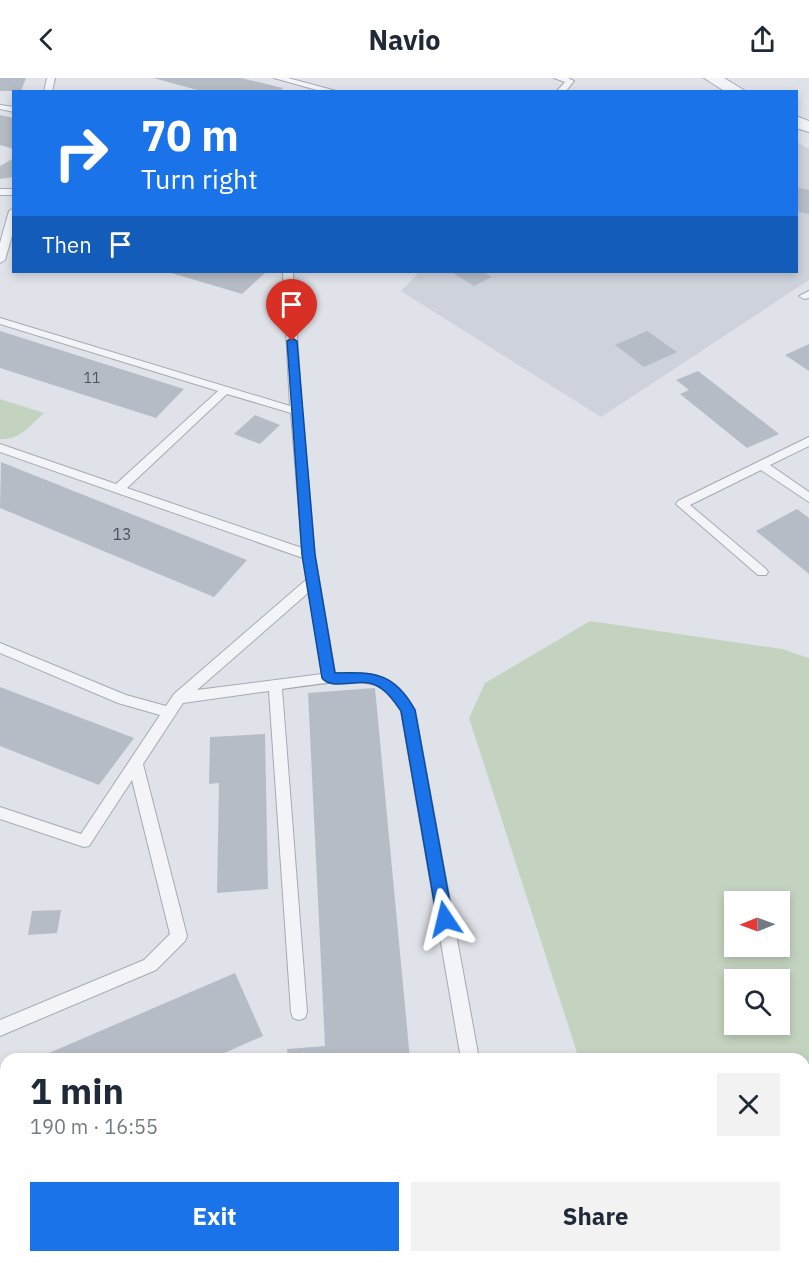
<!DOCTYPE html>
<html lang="en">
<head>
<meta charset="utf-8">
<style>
	body { margin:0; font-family:"IBM Plex Sans",sans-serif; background:#f2f2f3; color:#1f2937; height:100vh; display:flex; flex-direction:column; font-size:22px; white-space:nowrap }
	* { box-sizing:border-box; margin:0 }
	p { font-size:20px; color:#747a83 }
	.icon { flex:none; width:33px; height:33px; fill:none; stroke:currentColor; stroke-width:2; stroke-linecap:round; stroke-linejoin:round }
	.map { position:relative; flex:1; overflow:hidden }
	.side { position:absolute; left:0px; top:975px; width:810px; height:210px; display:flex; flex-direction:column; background:#fff; border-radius:18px 18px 0 0; box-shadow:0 3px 9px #0003 }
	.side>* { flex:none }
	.hud { position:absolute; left:12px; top:12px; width:786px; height:183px; border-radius:0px; box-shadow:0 3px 9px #0003; background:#1a73e8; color:#fff; overflow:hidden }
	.needle { width:39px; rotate:269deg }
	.buttons { position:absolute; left:724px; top:813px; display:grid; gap:12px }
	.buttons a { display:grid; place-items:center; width:66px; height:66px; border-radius:0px; background:#fff; box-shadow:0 3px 9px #0003; font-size:30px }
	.pin { position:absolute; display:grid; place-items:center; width:51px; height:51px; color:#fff; margin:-62px -26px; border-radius:50% 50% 50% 0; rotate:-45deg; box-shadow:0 0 6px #0007 }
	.pin .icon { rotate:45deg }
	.me { position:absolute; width:66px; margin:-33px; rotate:350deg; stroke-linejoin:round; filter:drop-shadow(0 0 4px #0008) }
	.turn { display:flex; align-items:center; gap:21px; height:126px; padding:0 30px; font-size:27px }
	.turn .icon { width:78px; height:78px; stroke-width:2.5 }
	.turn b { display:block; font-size:42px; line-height:51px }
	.then { display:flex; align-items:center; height:57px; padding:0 30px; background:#0003; gap:12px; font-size:22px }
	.round { display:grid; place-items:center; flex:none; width:63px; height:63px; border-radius:0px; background:#f2f2f3 }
	.headline { display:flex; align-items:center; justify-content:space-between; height:102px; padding:0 30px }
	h1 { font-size:36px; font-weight:700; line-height:45px }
	.cta { display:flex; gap:12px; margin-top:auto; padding:12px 30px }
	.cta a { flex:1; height:69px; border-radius:0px; background:#1a73e8; color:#fff; font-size:24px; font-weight:700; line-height:69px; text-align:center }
	.cta a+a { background:#f2f2f3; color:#1f2937 }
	header { display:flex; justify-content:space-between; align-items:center; height:78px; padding:0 30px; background:#fff; font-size:27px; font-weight:700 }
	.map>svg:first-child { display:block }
	.built { fill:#cdd2db }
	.green { fill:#c4d3c0; fill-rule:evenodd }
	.building { fill:#b6bcc6 }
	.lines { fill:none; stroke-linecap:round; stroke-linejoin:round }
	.service-casing { stroke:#a4aab3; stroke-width:2 }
	.minor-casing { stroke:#a4aab3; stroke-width:2 }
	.service { fill:#f2f4f7; fill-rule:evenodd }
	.minor { fill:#f2f4f7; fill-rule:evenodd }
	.route { fill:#1a73e8; stroke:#114b97; stroke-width:1.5 }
	.labels { text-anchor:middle; stroke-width:4.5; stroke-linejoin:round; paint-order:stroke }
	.far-number-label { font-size:14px; fill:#4b5362 }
	.number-label { font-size:16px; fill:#4b5362 }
</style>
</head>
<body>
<header><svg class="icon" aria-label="back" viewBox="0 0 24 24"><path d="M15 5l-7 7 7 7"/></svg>Navio<svg class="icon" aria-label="share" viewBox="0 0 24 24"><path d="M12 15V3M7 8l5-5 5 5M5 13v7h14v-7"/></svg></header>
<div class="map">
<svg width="809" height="1185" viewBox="0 0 809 1185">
	<rect width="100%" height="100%" fill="#dfe3e9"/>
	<path class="built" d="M797,64L809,71V202L601,339L401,213L419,194H796Z"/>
	<path class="green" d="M0,321L44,335C30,348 20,362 0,361Z
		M590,543L782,571L809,580V1185H749L744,1179H804V981H579L469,640L485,605ZM735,824H780V868H735ZM735,902H780V946H735Z
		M25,1179H92L74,1185H9Z
		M164,1179H371L375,1185H166Z"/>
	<path class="building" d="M0,0H26L21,13H0Z
		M153,0H241L283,10L279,14H205Z
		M0,37L14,40V71L0,67Z
		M14,80V99L0,101V88Z
		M796,109L809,112V136L796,133Z
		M168,194H266L242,216Z
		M451,194H483L492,199L474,208Z
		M0,253L184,311L156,340L0,290Z
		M647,253L677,274L644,289L615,267Z
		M809,266V293L785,277Z
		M698,293L779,356L747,370L680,316L689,312L676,302Z
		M255,337L280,347L260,366L234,356Z
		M1,384L247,482L214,519L0,430Z
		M797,431L809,440V496L756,453Z
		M0,609L134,660L99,707L0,668Z
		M375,610L410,981H288L287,971L325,968L308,615Z
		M265,656L268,811L217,815L219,705L209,706L210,659Z
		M61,832L57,855L28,857L32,833Z
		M235,895L263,958L211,981H35Z
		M6,993V1073L0,1076V996Z"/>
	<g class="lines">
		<g class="service-casing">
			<path id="service" d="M47,0H55L52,14H44Z
				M274,0H288L340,14H324Z
				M554,0H568L574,3L565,14H556L565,4Z
				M0,27L14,29V34L0,31Z
				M0,111H14V117H0Z
				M14,130V151L5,182L0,185V165L9,133Z
				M283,194H293L302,333L315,477L335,595C375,595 394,594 415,632L479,981H461L401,633C397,627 393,619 388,614C367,595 308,608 282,611L307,934L305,940L299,942L293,940L291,934L269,613L183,625L143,686L187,858L185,863L156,892L0,958V942L144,882L170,856L132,702L89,768L84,769L0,741V729L81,756L160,637L118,625L0,575V565L126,617L166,628L174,616L307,501L303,480L0,374V366L116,406L218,313L0,246V240L290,328ZM227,316L291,335L302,470L127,410ZM309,514L322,596L197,612Z
				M809,213V220L804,221L799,218Z
				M809,359V368L770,387L809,414V424L761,392L690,427L766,491L768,494L766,497H758L676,426L678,423Z
				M443,1179H461L462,1185H442Z"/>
		</g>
		<g class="minor-casing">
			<path id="minor" d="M704,0H724L747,14H726Z
				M796,38L809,43V54L796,50Z
				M6,1148V1179H20L8,1185H0V1150Z
				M646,1179H692L694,1185H649Z"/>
		</g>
		<use href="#service" class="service"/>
		<use href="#minor" class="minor"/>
	</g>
	<path class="route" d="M292,260L297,263L315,477L335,595C374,594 394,594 415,632L453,841L451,846L445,848L439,846L437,841L401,633C393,622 384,608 369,605C356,602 331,612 322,600L302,477L287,263Z"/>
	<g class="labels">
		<g class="far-number-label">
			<text x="92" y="305">11</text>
		</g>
		<g class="number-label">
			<text x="122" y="462">13</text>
		</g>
	</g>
</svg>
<div class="buttons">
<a><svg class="needle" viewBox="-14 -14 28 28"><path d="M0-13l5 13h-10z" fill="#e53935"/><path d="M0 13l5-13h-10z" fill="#747a83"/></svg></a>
<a><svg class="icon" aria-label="search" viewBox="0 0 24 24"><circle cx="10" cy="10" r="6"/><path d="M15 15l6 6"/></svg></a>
</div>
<div class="pin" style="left:292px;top:263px;background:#d93025"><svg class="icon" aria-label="arrive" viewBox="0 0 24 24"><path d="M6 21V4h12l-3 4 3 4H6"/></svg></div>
<svg class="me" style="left:445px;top:841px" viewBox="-20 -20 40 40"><path d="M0-17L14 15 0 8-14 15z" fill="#1a73e8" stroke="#fff" stroke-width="4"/></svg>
<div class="hud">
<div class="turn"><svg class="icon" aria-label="right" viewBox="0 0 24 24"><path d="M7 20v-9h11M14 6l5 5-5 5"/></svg><div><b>70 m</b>Turn right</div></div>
<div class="then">Then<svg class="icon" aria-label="arrive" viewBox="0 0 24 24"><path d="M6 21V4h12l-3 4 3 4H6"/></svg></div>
</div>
<section class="side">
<div class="headline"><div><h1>1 min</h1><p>190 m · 16:55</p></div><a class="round"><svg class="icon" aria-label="close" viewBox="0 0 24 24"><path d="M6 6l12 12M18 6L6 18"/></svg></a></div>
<div class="cta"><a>Exit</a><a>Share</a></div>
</section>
</div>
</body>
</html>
